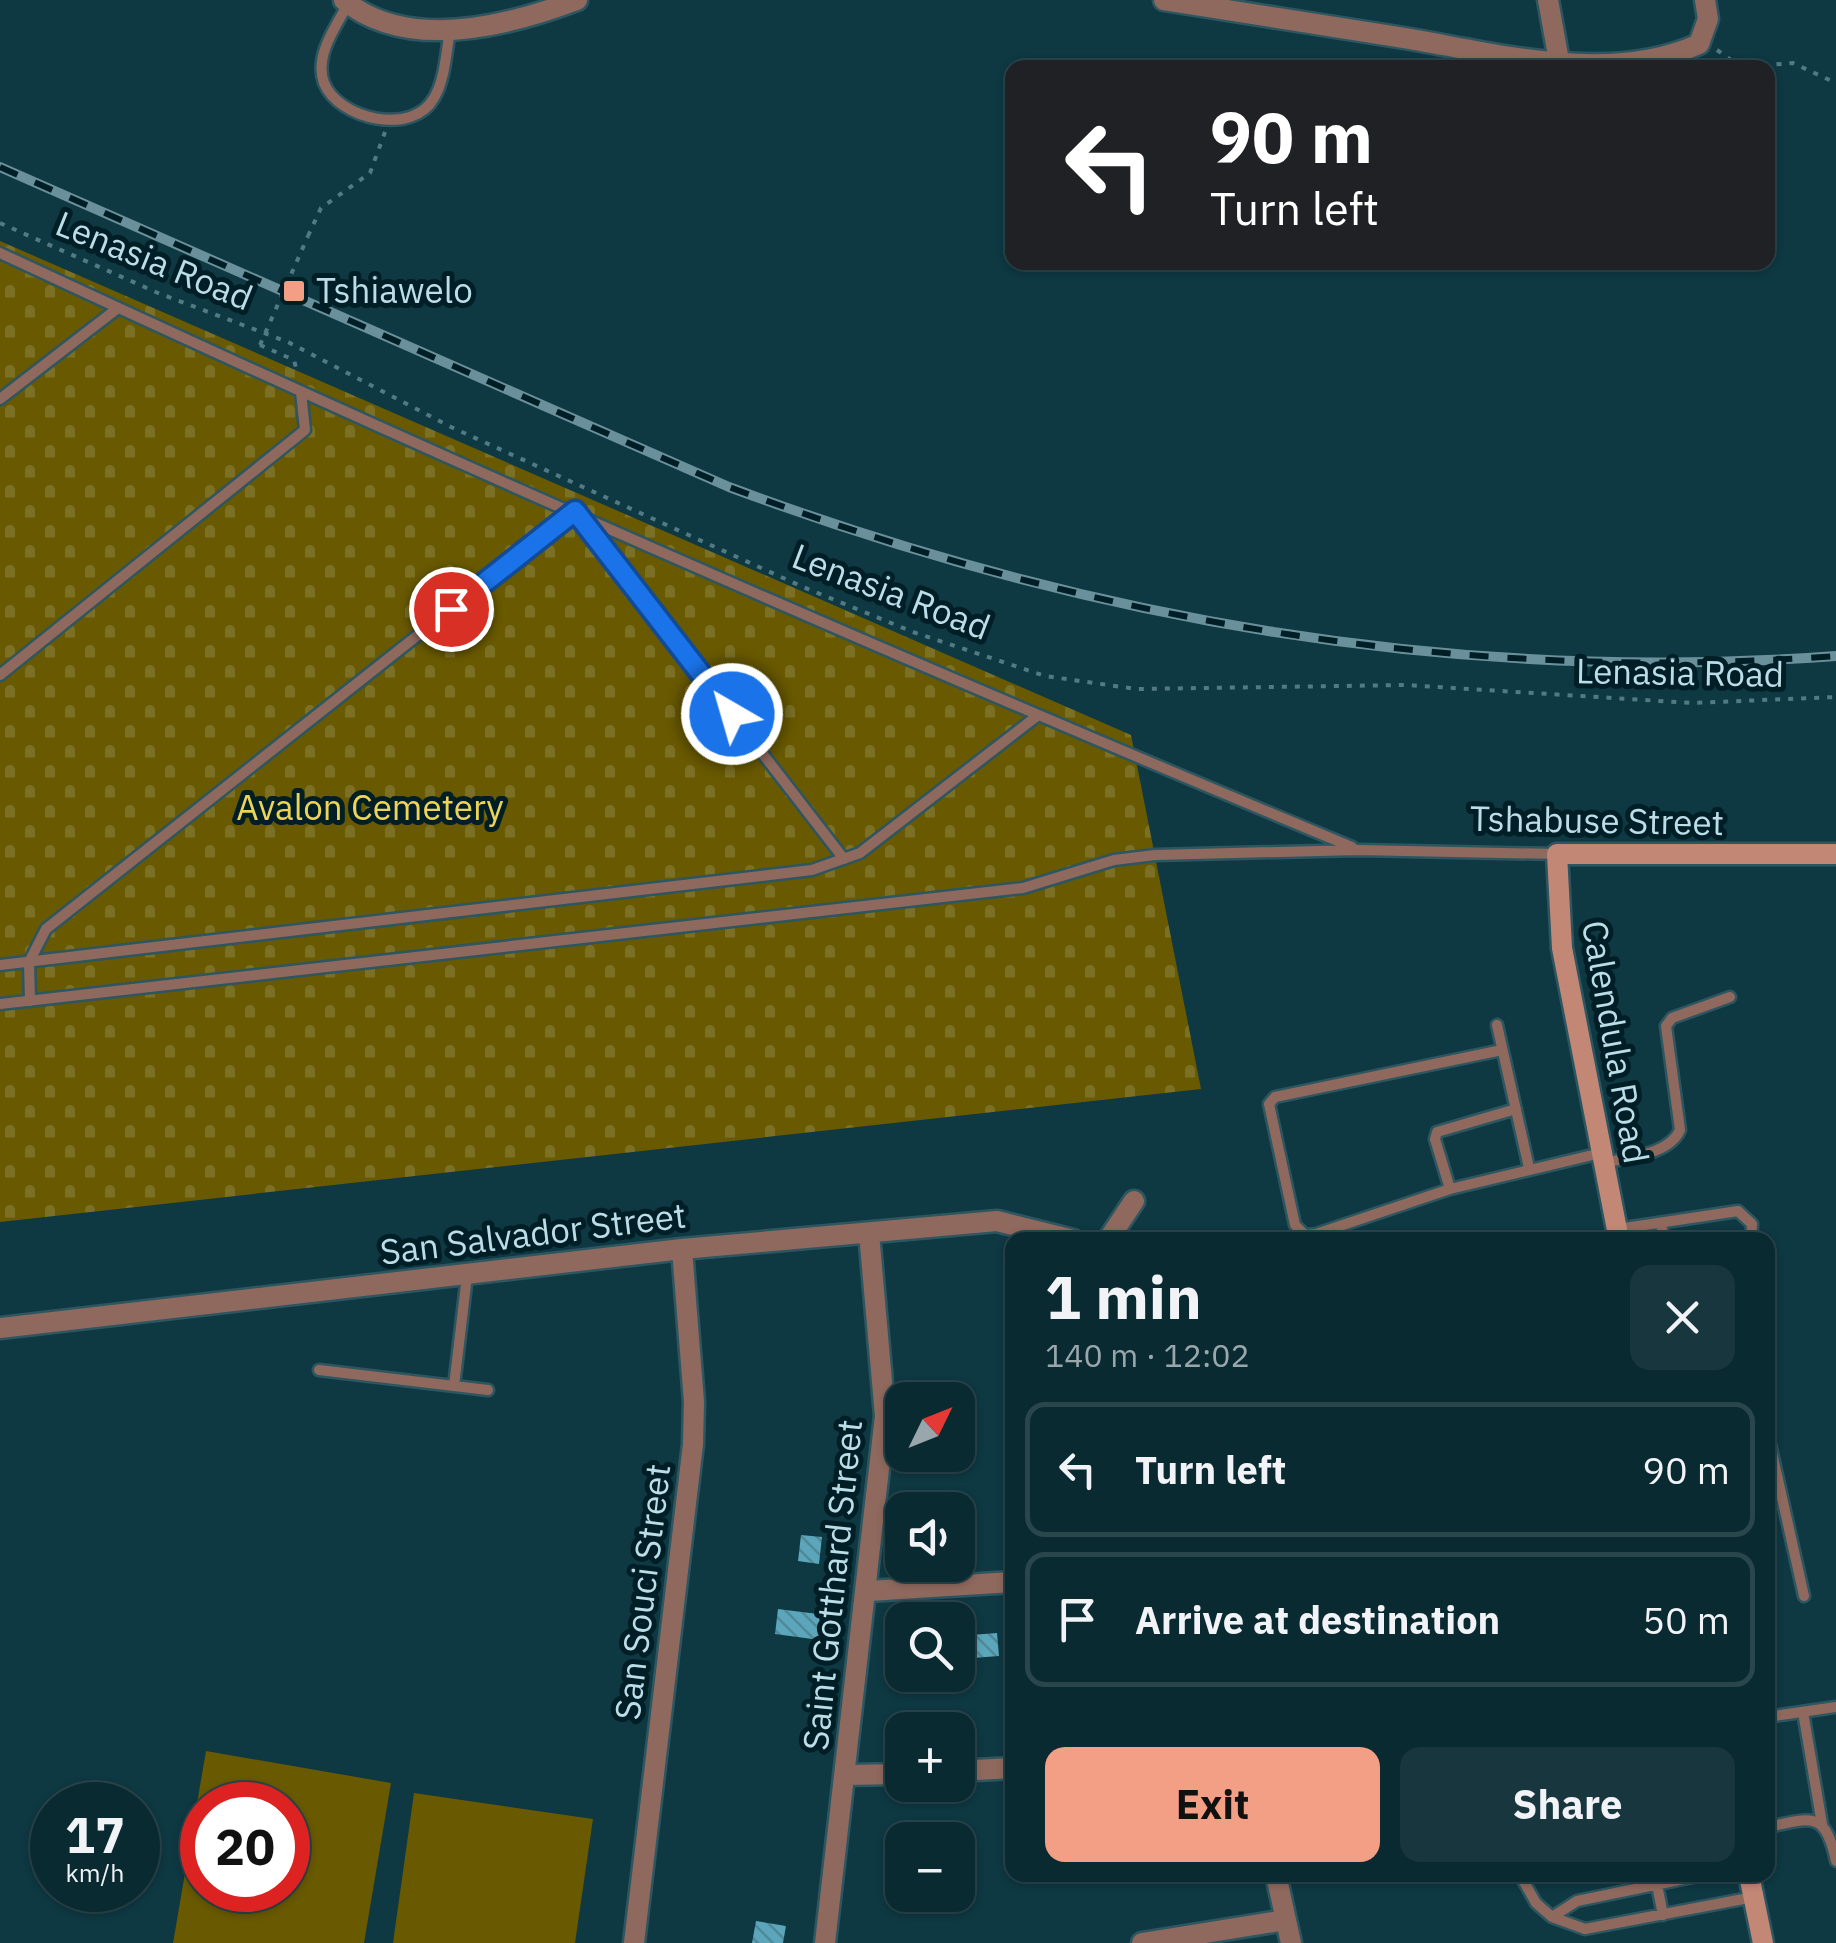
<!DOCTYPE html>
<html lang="en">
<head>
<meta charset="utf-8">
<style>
	body { margin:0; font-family:"IBM Plex Sans",sans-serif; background:#18363e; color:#f1f3f6; height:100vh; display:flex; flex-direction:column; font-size:38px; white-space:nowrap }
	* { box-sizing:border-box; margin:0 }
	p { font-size:32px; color:#99a7ac }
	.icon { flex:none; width:55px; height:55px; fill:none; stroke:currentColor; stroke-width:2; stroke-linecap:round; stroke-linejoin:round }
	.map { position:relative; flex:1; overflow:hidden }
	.sheet { position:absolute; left:1005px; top:1232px; width:770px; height:650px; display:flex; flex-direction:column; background:#0a2a32; border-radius:20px; box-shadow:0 2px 8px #0004,0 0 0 2px #2a464d }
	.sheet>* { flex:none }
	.hud { position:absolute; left:1005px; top:60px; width:770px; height:210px; border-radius:20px; box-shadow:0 2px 8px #0004,0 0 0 2px #2a464d; background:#202124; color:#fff; overflow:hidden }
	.needle { width:65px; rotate:47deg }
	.tools { position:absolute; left:885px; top:1382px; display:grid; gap:20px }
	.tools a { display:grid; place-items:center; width:90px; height:90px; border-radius:20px; background:#0a2a32; box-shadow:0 2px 8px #0004,0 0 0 2px #2a464d; font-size:50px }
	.speed { position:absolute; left:30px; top:1782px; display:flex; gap:20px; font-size:50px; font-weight:700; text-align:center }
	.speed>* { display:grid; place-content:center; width:130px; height:130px; border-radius:50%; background:#0a2a32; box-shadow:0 2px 8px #0004,0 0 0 2px #2a464d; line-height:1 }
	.speed small { font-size:25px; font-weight:400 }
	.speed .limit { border:15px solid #d22; background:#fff; color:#111 }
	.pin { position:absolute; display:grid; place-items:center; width:85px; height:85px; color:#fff; margin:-42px; border:5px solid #fff; border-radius:50%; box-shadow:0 2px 10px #0007 }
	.me { position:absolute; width:110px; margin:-55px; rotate:322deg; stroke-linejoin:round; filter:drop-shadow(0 0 8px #0008) }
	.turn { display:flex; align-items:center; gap:35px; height:210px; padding:0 40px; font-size:45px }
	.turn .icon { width:130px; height:130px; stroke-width:2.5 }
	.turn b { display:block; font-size:70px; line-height:85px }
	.round { display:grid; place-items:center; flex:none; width:105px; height:105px; border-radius:20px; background:#18363e }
	.summary { display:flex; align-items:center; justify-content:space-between; height:170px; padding:0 40px }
	h1 { font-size:60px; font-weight:800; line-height:75px }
	.action { display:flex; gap:20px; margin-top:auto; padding:20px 40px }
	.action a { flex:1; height:115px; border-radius:20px; background:#f39f85; color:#111; font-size:40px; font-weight:800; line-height:115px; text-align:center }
	.action a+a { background:#18363e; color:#f1f3f6 }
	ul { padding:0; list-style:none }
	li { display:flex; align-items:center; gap:30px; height:135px; margin:0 20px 15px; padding:0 20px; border:5px solid #2a464d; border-radius:20px }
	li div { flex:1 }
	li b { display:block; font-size:38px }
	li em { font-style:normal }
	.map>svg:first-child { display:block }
	.cemetery { fill:url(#cemetery-stones) }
	.pitch { fill:#695900; fill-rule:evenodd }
	.building { fill:url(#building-back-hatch) }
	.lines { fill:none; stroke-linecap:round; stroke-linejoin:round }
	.lane-casing { stroke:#2d5660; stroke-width:15 }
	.street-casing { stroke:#2d5660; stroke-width:25 }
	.secondary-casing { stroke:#2d5660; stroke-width:25 }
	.path { stroke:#537a84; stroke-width:4; stroke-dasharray:5 8; stroke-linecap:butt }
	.lane { stroke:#8f695e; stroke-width:10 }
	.street { stroke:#8f695e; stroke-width:20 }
	.secondary { stroke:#c38776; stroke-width:20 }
	.rail-casing { stroke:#6a909b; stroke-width:10 }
	.rail { stroke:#001e26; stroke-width:6; stroke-dasharray:19; stroke-linecap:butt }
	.path-bridge { stroke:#537a84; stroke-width:4; stroke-dasharray:5 8; stroke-linecap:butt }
	.route-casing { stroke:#114b97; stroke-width:25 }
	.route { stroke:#1a73e8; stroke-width:18 }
	.poi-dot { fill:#f39f85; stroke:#001e26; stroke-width:4 }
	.labels { text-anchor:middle; stroke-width:10; stroke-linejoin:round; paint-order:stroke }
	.street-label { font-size:35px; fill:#badde8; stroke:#001e26 }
	.poi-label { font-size:35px; fill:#badde8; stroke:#001e26; text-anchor:start }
	.park-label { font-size:35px; fill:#eed456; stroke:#001e26 }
</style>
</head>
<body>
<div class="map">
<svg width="1836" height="1943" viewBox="0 0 1836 1943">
	<defs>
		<pattern id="cemetery-stones" width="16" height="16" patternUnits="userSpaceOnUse" patternTransform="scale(2.5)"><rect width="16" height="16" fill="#695900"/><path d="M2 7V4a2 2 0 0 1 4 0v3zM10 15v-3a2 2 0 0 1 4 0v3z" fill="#7c7025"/></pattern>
		<pattern id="building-back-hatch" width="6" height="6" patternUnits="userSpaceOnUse" patternTransform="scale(2.5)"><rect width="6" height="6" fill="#5ba6ba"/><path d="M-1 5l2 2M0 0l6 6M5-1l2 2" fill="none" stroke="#508897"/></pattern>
	</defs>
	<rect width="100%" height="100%" fill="#0e3842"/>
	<path class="cemetery" d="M0,241L1131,735L1201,1089L0,1222Z"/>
	<path class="pitch" d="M206,1751L391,1783L364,1943H173ZM202,1805H288V1890H202Z
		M414,1793L593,1819L575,1943H393Z"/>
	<path class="building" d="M801,1535L822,1537L819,1564L798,1561Z
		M778,1609L834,1616L835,1642L775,1634Z
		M997,1633L999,1656L973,1658L971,1635Z
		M756,1921L786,1926L783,1943H752Z"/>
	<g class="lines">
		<g class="lane-casing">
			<path id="lane" d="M348,4C336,26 314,56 324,83C339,120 413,136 434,98C445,80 446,52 450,31
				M0,253C446,461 898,658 1352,847
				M0,399L118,308
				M0,675L305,430L301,392
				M0,965L812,870L860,853L1037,716
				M30,1001L29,962L46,929L575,511L844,859
				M0,1004L1023,888L1114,860L1155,855L1358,850L1557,854
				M1497,1025L1529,1168
				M1502,1050L1275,1097L1269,1104L1295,1225L1305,1235L1316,1234L1450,1189L1601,1153
				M1604,1163C1628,1157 1669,1155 1680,1130L1666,1026L1672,1018L1730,997
				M1450,1189L1435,1139L1437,1132L1516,1109
				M1661,1223L1664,1240
				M1618,1229L1738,1211L1752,1224L1751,1240
				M319,1370L454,1386L467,1276
				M454,1386L488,1390
				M1768,1435L1804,1596
				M1803,1712L1822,1824
				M1774,1716L1836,1707
				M1768,1827C1812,1818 1825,1810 1836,1861
				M1520,1875L1536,1903L1552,1917L1585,1929L1754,1897
				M1655,1875L1663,1915
				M1552,1917L1577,1901L1703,1875"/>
		</g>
		<g class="street-casing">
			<path id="street" d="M344,0C407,52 508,26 577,0
				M1164,0C1242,12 1320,25 1398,37C1492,52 1607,86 1699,44L1708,19L1705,0
				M1548,0L1559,61
				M1108,1240L1134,1201
				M0,1328L682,1249L997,1221L1073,1240
				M869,1591L1012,1582
				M958,1771L1012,1768
				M846,1775L902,1774
				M1276,1875L1291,1943
				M634,1943L693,1444L694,1402L682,1249
				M825,1943L885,1416L869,1233
				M1142,1943L1286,1920"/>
		</g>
		<g class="secondary-casing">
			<path id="secondary" d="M1619,1240L1562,948L1557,854H1836
				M1749,1875L1763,1943"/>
		</g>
		<path class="path" d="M1717,50L1741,67L1793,63L1836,83
			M0,223L158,293L288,342L451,427L803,587L913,632L1045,676L1136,689L1406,685L1692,703L1836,697
			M308,236L321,208L370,173L385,132
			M260,345L294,360L297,372"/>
		<use href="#lane" class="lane"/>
		<use href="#street" class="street"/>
		<use href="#secondary" class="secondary"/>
		<g class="rail-casing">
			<path id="rail" d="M0,167L729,487C1088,620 1452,684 1836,656"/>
		</g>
		<use href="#rail" class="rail"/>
		<path class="path-bridge" d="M260,345L308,236"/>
	</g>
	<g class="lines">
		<g class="route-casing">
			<path id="route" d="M451,609L575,511L732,714"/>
		</g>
		<use href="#route" class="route"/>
	</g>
	<rect class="poi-dot" x="282" y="279" width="24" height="24" rx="5"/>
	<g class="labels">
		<g class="street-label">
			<text transform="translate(154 261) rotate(22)" y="12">Lenasia Road</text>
			<text transform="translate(891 592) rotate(21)" y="12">Lenasia Road</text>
			<text transform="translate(1680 673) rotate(1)" y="12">Lenasia Road</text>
			<text transform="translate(1597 821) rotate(1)" y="12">Tshabuse Street</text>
			<text transform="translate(1615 1042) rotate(80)" y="12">Calendula Road</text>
			<text transform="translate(533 1234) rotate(-7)" y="12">San Salvador Street</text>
			<text transform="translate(833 1585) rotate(-84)" y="12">Saint Gotthard Street</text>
			<text transform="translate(643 1592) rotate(-83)" y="12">San Souci Street</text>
		</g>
		<g class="poi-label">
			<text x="316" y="303">Tshiawelo</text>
		</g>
		<g class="park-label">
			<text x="370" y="820">Avalon Cemetery</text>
		</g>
	</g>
</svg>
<div class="tools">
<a><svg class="needle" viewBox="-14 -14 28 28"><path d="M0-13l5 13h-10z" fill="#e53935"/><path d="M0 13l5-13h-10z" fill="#99a7ac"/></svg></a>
<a><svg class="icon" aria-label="sound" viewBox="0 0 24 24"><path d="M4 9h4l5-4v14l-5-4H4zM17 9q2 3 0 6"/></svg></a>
<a><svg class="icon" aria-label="search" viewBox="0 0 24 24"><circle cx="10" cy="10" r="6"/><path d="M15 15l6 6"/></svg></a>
<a>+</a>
<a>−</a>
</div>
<div class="speed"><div>17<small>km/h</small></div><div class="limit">20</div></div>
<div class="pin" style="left:451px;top:609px;background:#d93025"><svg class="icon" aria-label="arrive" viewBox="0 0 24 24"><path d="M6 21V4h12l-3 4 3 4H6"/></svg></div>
<svg class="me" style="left:732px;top:714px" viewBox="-20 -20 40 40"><circle r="17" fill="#1a73e8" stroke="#fff" stroke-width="3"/><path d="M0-11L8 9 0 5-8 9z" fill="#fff"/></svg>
<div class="hud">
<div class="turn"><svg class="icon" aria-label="left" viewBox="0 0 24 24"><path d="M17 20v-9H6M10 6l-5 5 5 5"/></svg><div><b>90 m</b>Turn left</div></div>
</div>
<section class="sheet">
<div class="summary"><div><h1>1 min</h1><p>140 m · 12:02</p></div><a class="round"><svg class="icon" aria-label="close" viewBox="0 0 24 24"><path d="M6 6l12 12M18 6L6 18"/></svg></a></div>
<ul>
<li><svg class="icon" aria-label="left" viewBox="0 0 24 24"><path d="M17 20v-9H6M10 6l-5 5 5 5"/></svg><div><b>Turn left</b></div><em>90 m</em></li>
<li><svg class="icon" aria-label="arrive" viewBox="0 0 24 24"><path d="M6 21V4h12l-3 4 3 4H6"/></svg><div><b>Arrive at destination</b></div><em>50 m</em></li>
</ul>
<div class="action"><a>Exit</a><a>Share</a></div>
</section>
</div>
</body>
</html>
